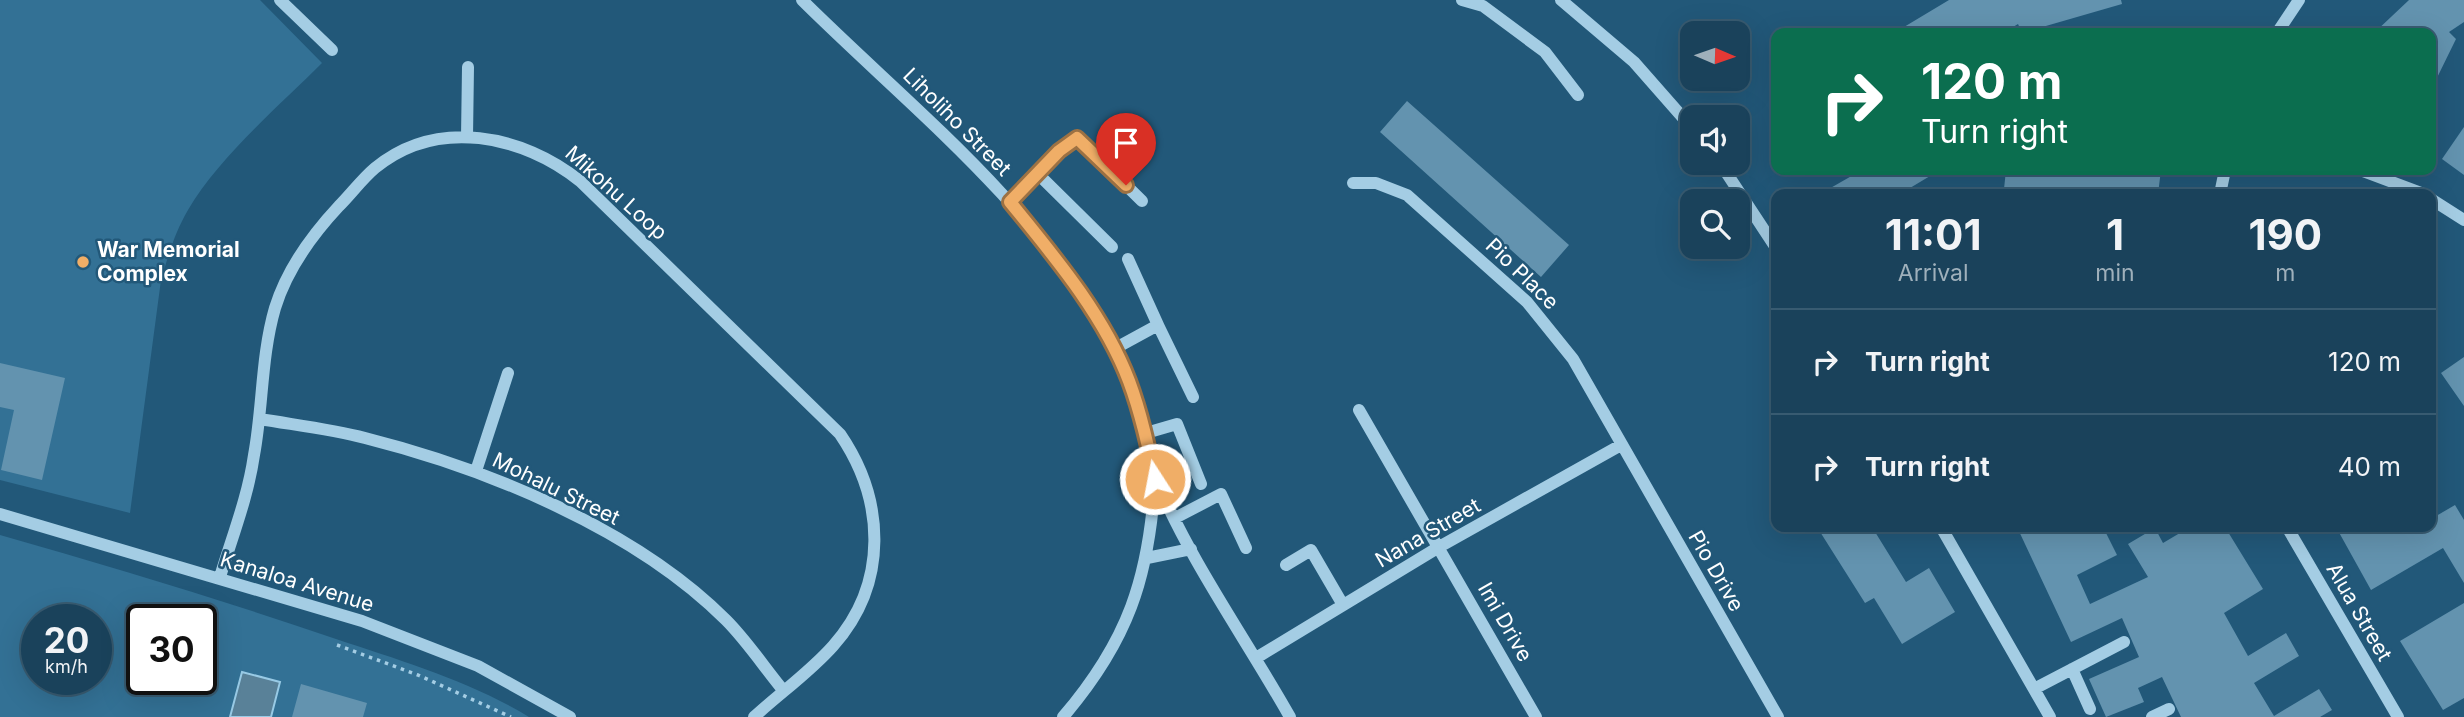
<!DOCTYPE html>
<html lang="en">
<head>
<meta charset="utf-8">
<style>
	body { margin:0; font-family:Inter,sans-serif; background:#274d64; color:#f1f3f6; height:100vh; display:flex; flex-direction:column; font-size:26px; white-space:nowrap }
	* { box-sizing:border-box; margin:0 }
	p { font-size:23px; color:#9fb0bb }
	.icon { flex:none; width:38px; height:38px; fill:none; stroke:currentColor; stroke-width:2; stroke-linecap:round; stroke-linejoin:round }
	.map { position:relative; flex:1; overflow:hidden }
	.sheet { position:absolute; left:1771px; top:189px; width:665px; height:343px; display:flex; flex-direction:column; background:#1a425b; border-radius:14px; box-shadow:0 7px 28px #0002,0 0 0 2px #385b71 }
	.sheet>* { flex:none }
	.guide { position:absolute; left:1771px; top:28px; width:665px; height:147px; border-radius:14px; box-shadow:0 7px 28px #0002,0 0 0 2px #385b71; background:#0b6e4f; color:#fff; overflow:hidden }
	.needle { width:46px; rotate:92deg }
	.tools { position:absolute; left:1680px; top:21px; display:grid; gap:14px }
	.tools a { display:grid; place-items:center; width:70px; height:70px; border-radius:14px; background:#1a425b; box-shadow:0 7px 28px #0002,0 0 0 2px #385b71; font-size:35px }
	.speed { position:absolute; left:21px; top:604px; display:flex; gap:14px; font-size:35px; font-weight:700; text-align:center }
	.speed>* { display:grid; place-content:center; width:91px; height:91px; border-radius:50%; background:#1a425b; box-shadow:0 7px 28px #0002,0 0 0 2px #385b71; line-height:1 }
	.speed small { font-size:18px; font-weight:400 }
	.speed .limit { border:4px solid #111; border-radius:10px; background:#fff; color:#111 }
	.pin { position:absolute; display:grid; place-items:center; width:60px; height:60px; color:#fff; margin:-72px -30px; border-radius:50% 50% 50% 0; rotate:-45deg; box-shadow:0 0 7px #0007 }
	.pin .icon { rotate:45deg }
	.me { position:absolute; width:77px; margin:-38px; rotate:349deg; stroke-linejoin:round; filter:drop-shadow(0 0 5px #0008) }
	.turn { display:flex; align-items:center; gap:24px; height:147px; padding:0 35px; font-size:32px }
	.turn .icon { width:91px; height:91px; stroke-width:2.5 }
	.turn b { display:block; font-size:49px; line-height:60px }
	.eta { display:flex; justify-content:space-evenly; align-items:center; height:119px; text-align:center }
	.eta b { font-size:42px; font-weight:700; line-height:49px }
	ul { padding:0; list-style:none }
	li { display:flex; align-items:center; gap:21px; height:105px; padding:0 35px; border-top:2px solid #385b71 }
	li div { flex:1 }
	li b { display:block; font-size:26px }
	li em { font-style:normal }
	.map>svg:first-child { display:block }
	.green { fill:#337195; fill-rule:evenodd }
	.water { fill:#598198; stroke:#98cae5; stroke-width:2 }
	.building { fill:#6393af }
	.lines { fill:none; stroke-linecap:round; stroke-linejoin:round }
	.path { stroke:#a4cde4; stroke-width:3.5; stroke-dasharray:3.5 5; stroke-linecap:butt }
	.minor { stroke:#a4cde4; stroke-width:12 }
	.route-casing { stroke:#9c7143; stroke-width:18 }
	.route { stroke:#f0ae67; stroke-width:12 }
	.poi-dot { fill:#f0ae67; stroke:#225879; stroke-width:2.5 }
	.labels { text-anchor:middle; stroke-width:5; stroke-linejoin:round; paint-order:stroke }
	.street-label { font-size:21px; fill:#fff; stroke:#225879 }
	.poi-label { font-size:21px; font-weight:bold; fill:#fff; stroke:#225879; text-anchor:start }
</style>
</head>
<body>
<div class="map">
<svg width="2464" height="717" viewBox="0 0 2464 717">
	<rect width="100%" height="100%" fill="#225879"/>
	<path class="green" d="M0,0H260L322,63C279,106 218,158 188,210C175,232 168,256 161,280L130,513L0,480Z
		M0,535C113,567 225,601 336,639C402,661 470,681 529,717H0ZM37,620H96V679H37ZM142,620H201V679H142Z"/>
	<path class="water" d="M242,672L280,682L271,717H230Z"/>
	<path class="building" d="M1949,0H2121L2122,4L2022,33L2018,24L2003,33H1894Z
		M2409,0H2464V22L2449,32L2456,39L2431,90V33H2374Z
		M1407,101L1569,245L1541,277L1380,132Z
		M2464,127V175L2442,159Z
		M1862,170H1940L1900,194H1820Z
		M2006,170H2161L2158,194H2043L2004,189Z
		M2464,357V406L2441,373Z
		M0,363L65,378L42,480L1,470L14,410L0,407Z
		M2455,505L2464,520V583L2443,548L2371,590L2336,527H2431V519Z
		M1817,527H1872L1906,582L1929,568L1955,612L1902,644L1874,598L1865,603Z
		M2017,527H2103L2117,555L2077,575L2090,604L2148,577L2128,544L2155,528L2163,543L2190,527H2225L2263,589L2224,613L2248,656L2286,633L2299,656L2254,683L2274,716L2319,689L2332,710L2320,717H2181L2162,677L2138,688L2144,702L2106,717L2089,679L2139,657L2122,618L2071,642Z
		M2464,603V698L2443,710L2400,641Z
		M301,684L367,703L363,717H292Z"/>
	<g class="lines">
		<path class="path" d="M337,645L418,675L511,717"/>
		<path class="minor" d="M280,0L332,50
			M802,0C910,107 1028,197 1105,332C1122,362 1137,396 1145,430C1149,447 1150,466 1157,482C1192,564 1246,639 1290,717
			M1462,0L1483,6L1545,52L1578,95
			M1561,0L1634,62L1692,128
			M2277,33L2299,0
			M467,137L468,67
			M1720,163L1776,248
			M2360,170L2424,194
			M1037,173L1077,137L1142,201
			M1353,183H1376L1407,195L1527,302L1573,359L1778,717
			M2220,194L2225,170
			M2431,199L2464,220
			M1010,202L1037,173L1112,247
			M1128,259L1158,325
			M1114,349L1158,325L1193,397
			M1359,410L1536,717
			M260,419C295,425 331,429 365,438C488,469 635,529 726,620C747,641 764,667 783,690
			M1146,433L1177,424L1201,484
			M476,471L508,373
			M0,514L362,621L478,666L570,717
			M1175,518L1221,494L1246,548
			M1941,527L2050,717
			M2287,527L2398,717
			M1147,558L1191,549
			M1286,565L1311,550L1343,605
			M220,577C232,537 248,497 254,455C263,407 261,356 275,308C287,269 311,236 339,206C351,194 362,179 375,168C437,117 523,135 580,181L840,434C885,500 889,583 833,646C810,672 780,693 754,717
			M1256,658L1439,547L1621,445
			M2072,669L2090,709
			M2034,689L2124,642
			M1063,717C1128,641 1149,578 1155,480
			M2152,717L2169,709"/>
	</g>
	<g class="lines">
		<g class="route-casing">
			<path id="route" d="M1126,185L1077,138L1059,151L1010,202C1054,256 1104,315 1129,381C1141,413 1148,446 1155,479"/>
		</g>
		<use href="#route" class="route"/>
	</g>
	<circle class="poi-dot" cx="83" cy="262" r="7"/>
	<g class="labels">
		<g class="street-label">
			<text transform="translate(957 122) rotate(45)" y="7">Liholiho Street</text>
			<text transform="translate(616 193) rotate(42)" y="7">Mikohu Loop</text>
			<text transform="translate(1522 274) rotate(44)" y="7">Pio Place</text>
			<text transform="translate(556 489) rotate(26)" y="7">Mohalu Street</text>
			<text transform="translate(1428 533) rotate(-30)" y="7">Nana Street</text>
			<text transform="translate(1716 571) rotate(60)" y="7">Pio Drive</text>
			<text transform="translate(297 582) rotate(17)" y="7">Kanaloa Avenue</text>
			<text transform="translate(2359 612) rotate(60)" y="7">Alua Street</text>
			<text transform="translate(1505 622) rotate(60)" y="7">Imi Drive</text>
		</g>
		<g class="poi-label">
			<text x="97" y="257">War Memorial<tspan x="97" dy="24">Complex</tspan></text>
		</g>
	</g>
</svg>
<div class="tools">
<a><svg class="needle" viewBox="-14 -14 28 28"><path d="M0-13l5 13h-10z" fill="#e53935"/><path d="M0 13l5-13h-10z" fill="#9fb0bb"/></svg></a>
<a><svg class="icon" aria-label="sound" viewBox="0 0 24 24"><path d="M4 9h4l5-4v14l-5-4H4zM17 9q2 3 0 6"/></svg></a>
<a><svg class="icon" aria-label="search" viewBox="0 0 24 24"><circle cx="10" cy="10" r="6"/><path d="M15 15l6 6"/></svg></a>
</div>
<div class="speed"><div>20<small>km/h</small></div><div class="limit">30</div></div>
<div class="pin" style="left:1126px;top:185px;background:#d93025"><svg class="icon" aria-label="arrive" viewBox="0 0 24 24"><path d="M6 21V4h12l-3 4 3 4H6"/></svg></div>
<svg class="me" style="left:1155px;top:479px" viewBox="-20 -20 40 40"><circle r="17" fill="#f0ae67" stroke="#fff" stroke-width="3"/><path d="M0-11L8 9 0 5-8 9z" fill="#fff"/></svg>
<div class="guide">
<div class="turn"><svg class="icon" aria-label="right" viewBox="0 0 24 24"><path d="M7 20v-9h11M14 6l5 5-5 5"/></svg><div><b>120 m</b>Turn right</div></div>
</div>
<section class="sheet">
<div class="eta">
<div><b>11:01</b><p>Arrival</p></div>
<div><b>1</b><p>min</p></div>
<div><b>190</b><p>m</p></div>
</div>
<ul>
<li><svg class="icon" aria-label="right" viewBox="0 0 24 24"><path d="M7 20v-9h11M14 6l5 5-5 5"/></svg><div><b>Turn right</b></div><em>120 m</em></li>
<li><svg class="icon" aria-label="right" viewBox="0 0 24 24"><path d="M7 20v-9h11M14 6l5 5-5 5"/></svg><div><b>Turn right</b></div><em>40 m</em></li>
</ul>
</section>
</div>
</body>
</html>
